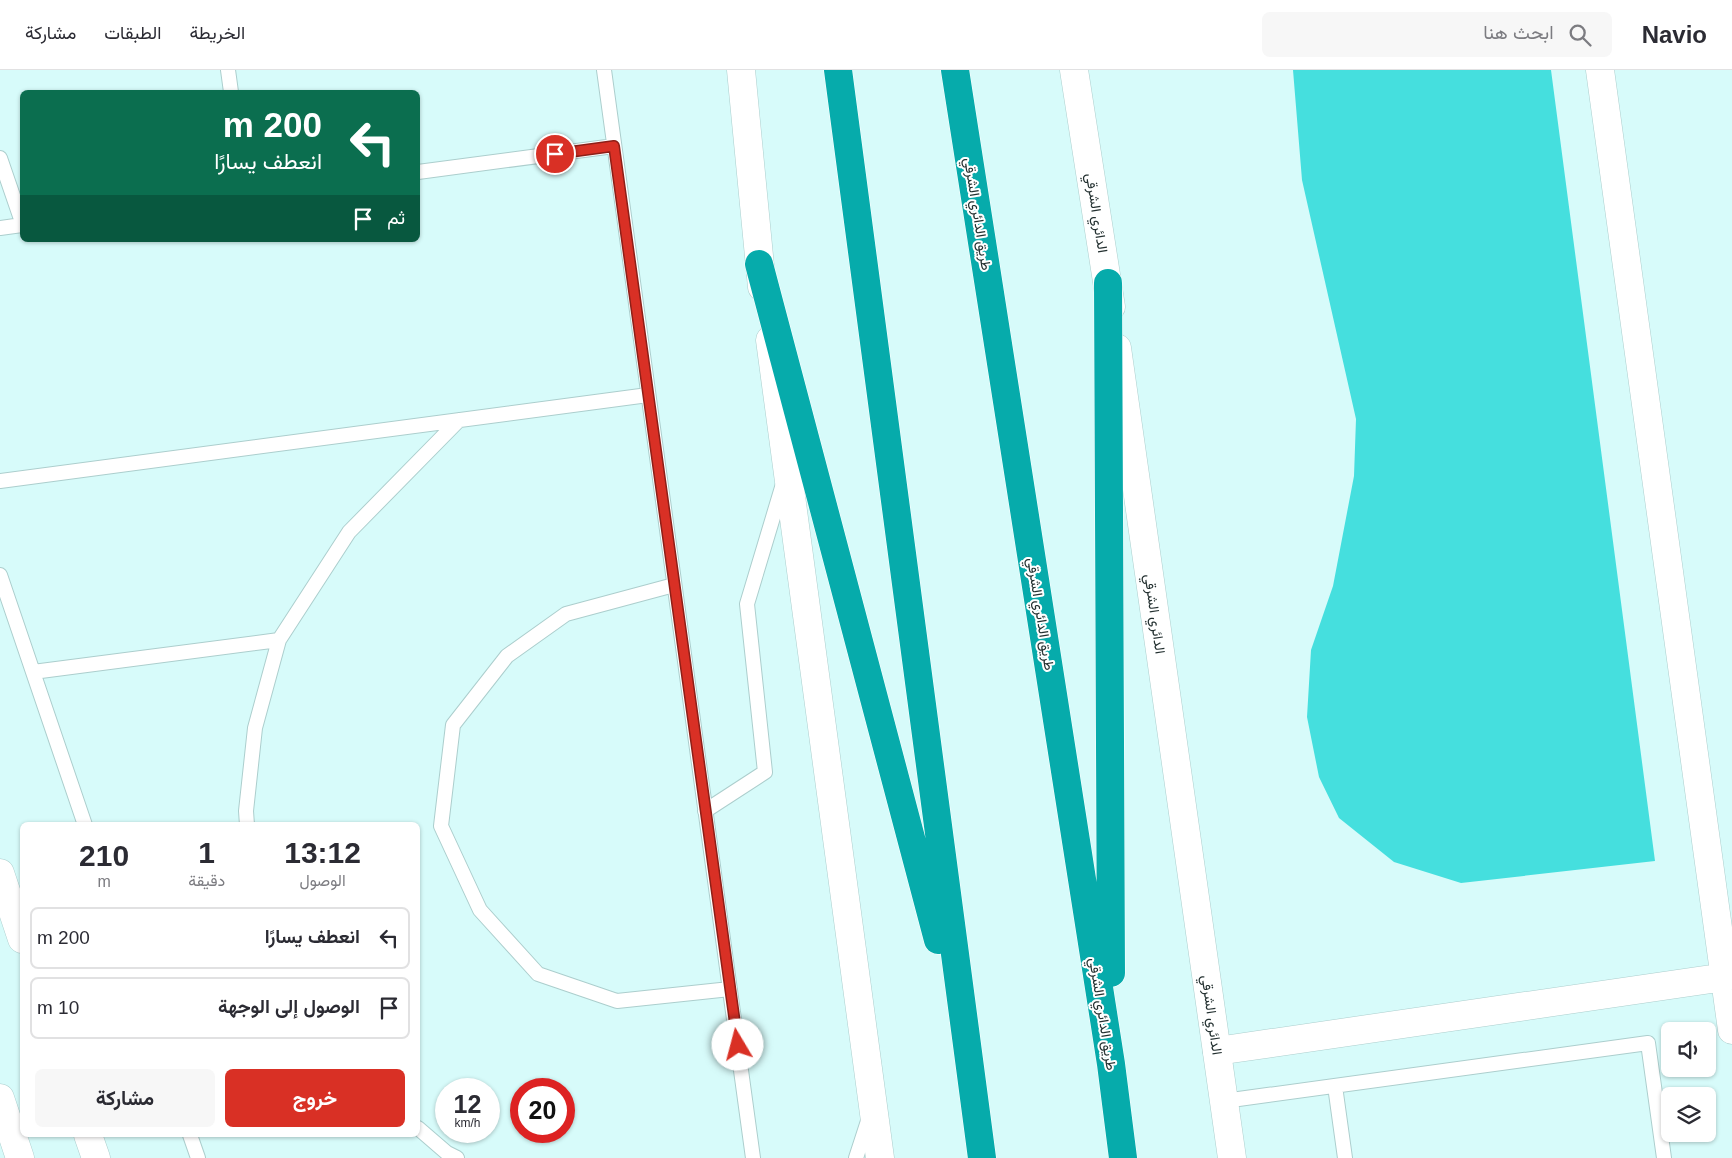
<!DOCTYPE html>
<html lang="ar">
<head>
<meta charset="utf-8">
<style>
	body { margin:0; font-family:Arial,Vazirmatn,sans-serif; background:#f7f7f7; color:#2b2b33; direction:rtl; height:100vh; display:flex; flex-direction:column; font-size:19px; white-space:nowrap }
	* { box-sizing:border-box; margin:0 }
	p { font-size:16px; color:#7c7c81 }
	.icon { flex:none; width:28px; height:28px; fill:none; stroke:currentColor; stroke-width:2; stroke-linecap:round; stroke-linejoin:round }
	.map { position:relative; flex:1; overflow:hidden; direction:ltr }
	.side { position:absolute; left:20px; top:752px; width:400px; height:315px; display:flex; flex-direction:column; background:#fff; border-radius:8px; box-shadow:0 1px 4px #0004; direction:rtl }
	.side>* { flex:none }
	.banner { position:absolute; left:20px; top:20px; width:400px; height:152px; border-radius:8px; box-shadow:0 1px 4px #0004; direction:rtl; background:#0b6e4f; color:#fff; overflow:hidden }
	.controls { position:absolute; left:1661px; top:952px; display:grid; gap:10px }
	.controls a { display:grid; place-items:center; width:55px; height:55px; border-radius:8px; background:#fff; box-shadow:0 1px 4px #0004; font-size:25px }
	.speed { position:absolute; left:435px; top:1008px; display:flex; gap:10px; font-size:25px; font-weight:700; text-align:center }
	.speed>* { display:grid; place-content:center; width:65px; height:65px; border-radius:50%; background:#fff; box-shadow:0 1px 4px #0004; line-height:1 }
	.speed small { font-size:12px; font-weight:400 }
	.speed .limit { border:8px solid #d22; background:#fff; color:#111 }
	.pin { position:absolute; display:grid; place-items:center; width:42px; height:42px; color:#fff; margin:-21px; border:2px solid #fff; border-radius:50%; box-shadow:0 1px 5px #0007 }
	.me { position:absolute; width:55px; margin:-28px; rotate:352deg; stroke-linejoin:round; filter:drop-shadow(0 0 4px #0008) }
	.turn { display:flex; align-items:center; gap:18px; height:105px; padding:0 15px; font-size:22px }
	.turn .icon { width:65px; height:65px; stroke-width:2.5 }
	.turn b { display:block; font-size:35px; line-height:42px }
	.then { display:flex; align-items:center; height:48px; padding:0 15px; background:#0003; gap:10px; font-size:19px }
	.eta { display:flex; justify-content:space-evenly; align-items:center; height:85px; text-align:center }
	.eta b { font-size:30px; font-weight:700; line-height:35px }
	.cta { display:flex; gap:10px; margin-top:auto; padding:10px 15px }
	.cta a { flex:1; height:58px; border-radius:8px; background:#d93025; color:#fff; font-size:20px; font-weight:700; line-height:58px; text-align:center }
	.cta a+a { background:#f7f7f7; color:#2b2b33 }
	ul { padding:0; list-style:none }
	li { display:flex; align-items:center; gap:15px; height:62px; margin:0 10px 8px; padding:0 5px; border:2px solid #e1e1e2; border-radius:8px }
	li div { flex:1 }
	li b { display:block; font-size:19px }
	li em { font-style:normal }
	header { display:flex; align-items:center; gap:30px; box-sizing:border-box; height:70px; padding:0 25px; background:#fff; border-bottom:1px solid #e1e1e2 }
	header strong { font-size:24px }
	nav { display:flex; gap:28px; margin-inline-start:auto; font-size:18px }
	.search { width:350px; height:45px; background:#f7f7f7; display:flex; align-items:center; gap:12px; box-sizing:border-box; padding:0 18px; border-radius:8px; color:#7c7c81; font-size:19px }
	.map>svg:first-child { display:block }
	.building { fill:#45dfde }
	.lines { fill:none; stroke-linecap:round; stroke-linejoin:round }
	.service-casing { stroke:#accecd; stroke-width:16 }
	.minor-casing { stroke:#accecd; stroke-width:29 }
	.tertiary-casing { stroke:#accecd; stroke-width:29 }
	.secondary-casing { stroke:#accecd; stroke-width:29 }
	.motorway-casing { stroke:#fff; stroke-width:29 }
	.service { stroke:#fff; stroke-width:14 }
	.minor { stroke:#fff; stroke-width:28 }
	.tertiary { stroke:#fff; stroke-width:28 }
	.secondary { stroke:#fff; stroke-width:28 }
	.motorway { stroke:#06abab; stroke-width:28 }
	.route-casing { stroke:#8d1f18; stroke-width:12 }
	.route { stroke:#d93025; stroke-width:9 }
	.labels { text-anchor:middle; stroke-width:4; stroke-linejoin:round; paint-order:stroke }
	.street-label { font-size:14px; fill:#233030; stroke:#fff }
</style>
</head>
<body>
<header>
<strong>Navio</strong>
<div class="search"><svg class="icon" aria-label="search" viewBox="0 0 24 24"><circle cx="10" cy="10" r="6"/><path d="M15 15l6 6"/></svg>ابحث هنا</div>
<nav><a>الخريطة</a><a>الطبقات</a><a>مشاركة</a></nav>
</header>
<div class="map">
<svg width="1732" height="1088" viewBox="0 0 1732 1088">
	<rect width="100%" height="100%" fill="#d7fbfa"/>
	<path class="building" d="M1293,0H1551L1655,791L1461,813L1394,792L1339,748L1319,707L1307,647L1311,580L1333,516L1354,406L1356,349L1302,110Z"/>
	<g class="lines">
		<g class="service-casing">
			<path id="service" d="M228,0L231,22
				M604,0L753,1088
				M0,88L22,152
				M418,102L614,76
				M0,158L22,155
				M0,411L648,325
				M0,505L85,755
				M674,515L566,544L507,586L453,655L441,756L480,840L538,904L617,931L730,919
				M33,602L279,570
				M705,741L765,702L747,534L783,414
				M247,755L246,741L255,658L279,570L349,462L459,350
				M1335,1016L1345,1088
				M1224,1031L1648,973L1664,1088
				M418,1058L447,1083L457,1088
				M190,1065L198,1088
				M856,1088L869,1048"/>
		</g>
		<g class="minor-casing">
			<path id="minor" d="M1600,0L1732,960
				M1217,981L1725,907"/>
		</g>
		<g class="tertiary-casing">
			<path id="tertiary" d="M741,0L762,217
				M770,270L880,1088
				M0,803L22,869
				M0,1028L20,1088
				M88,1065L96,1088"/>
		</g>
		<g class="secondary-casing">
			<path id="secondary" d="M1074,0L1111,237
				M1117,278L1232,1088"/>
		</g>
		<g class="motorway-casing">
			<path id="motorway" d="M838,0L982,1088
				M955,0L1111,994L1123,1088
				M759,194L938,870
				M1108,213L1111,903"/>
		</g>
		<use href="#service" class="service"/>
		<use href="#minor" class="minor"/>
		<use href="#tertiary" class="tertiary"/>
		<use href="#secondary" class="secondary"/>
		<use href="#motorway" class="motorway"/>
	</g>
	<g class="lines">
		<g class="route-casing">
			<path id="route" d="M555,84L614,76L738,975"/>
		</g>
		<use href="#route" class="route"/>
	</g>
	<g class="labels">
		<g class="street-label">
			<text transform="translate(1097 143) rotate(81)" y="5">الدائري الشرقي</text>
			<text transform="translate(978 144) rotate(81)" y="5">طريق الدائري الشرقي</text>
			<text transform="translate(1041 544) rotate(81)" y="5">طريق الدائري الشرقي</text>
			<text transform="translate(1155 544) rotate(82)" y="5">الدائري الشرقي</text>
			<text transform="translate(1103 944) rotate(81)" y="5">طريق الدائري الشرقي</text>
			<text transform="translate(1212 945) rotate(82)" y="5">الدائري الشرقي</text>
		</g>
	</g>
</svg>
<div class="controls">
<a><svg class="icon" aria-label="sound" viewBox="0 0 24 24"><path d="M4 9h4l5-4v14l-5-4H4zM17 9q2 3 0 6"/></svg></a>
<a><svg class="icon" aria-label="layers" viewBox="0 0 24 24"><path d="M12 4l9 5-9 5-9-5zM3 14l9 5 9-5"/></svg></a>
</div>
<div class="speed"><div>12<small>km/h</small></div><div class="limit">20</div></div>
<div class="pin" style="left:555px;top:84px;background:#d93025"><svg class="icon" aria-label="arrive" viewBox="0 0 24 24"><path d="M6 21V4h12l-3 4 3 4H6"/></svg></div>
<svg class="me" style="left:738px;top:975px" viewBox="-20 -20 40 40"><circle r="19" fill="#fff"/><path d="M0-13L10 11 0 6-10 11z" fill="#d93025"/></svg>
<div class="banner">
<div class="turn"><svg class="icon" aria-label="left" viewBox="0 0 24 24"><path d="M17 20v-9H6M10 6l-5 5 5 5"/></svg><div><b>200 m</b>انعطف يسارًا</div></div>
<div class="then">ثم<svg class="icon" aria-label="arrive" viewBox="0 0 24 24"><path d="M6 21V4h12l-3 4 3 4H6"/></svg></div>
</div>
<section class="side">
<div class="eta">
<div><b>13:12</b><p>الوصول</p></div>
<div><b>1</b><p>دقيقة</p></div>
<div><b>210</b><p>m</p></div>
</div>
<ul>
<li><svg class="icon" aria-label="left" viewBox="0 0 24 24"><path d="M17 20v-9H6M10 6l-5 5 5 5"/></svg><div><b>انعطف يسارًا</b></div><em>200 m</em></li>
<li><svg class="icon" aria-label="arrive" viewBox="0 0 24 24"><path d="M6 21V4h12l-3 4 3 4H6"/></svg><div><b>الوصول إلى الوجهة</b></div><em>10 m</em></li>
</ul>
<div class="cta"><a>خروج</a><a>مشاركة</a></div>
</section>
</div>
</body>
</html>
